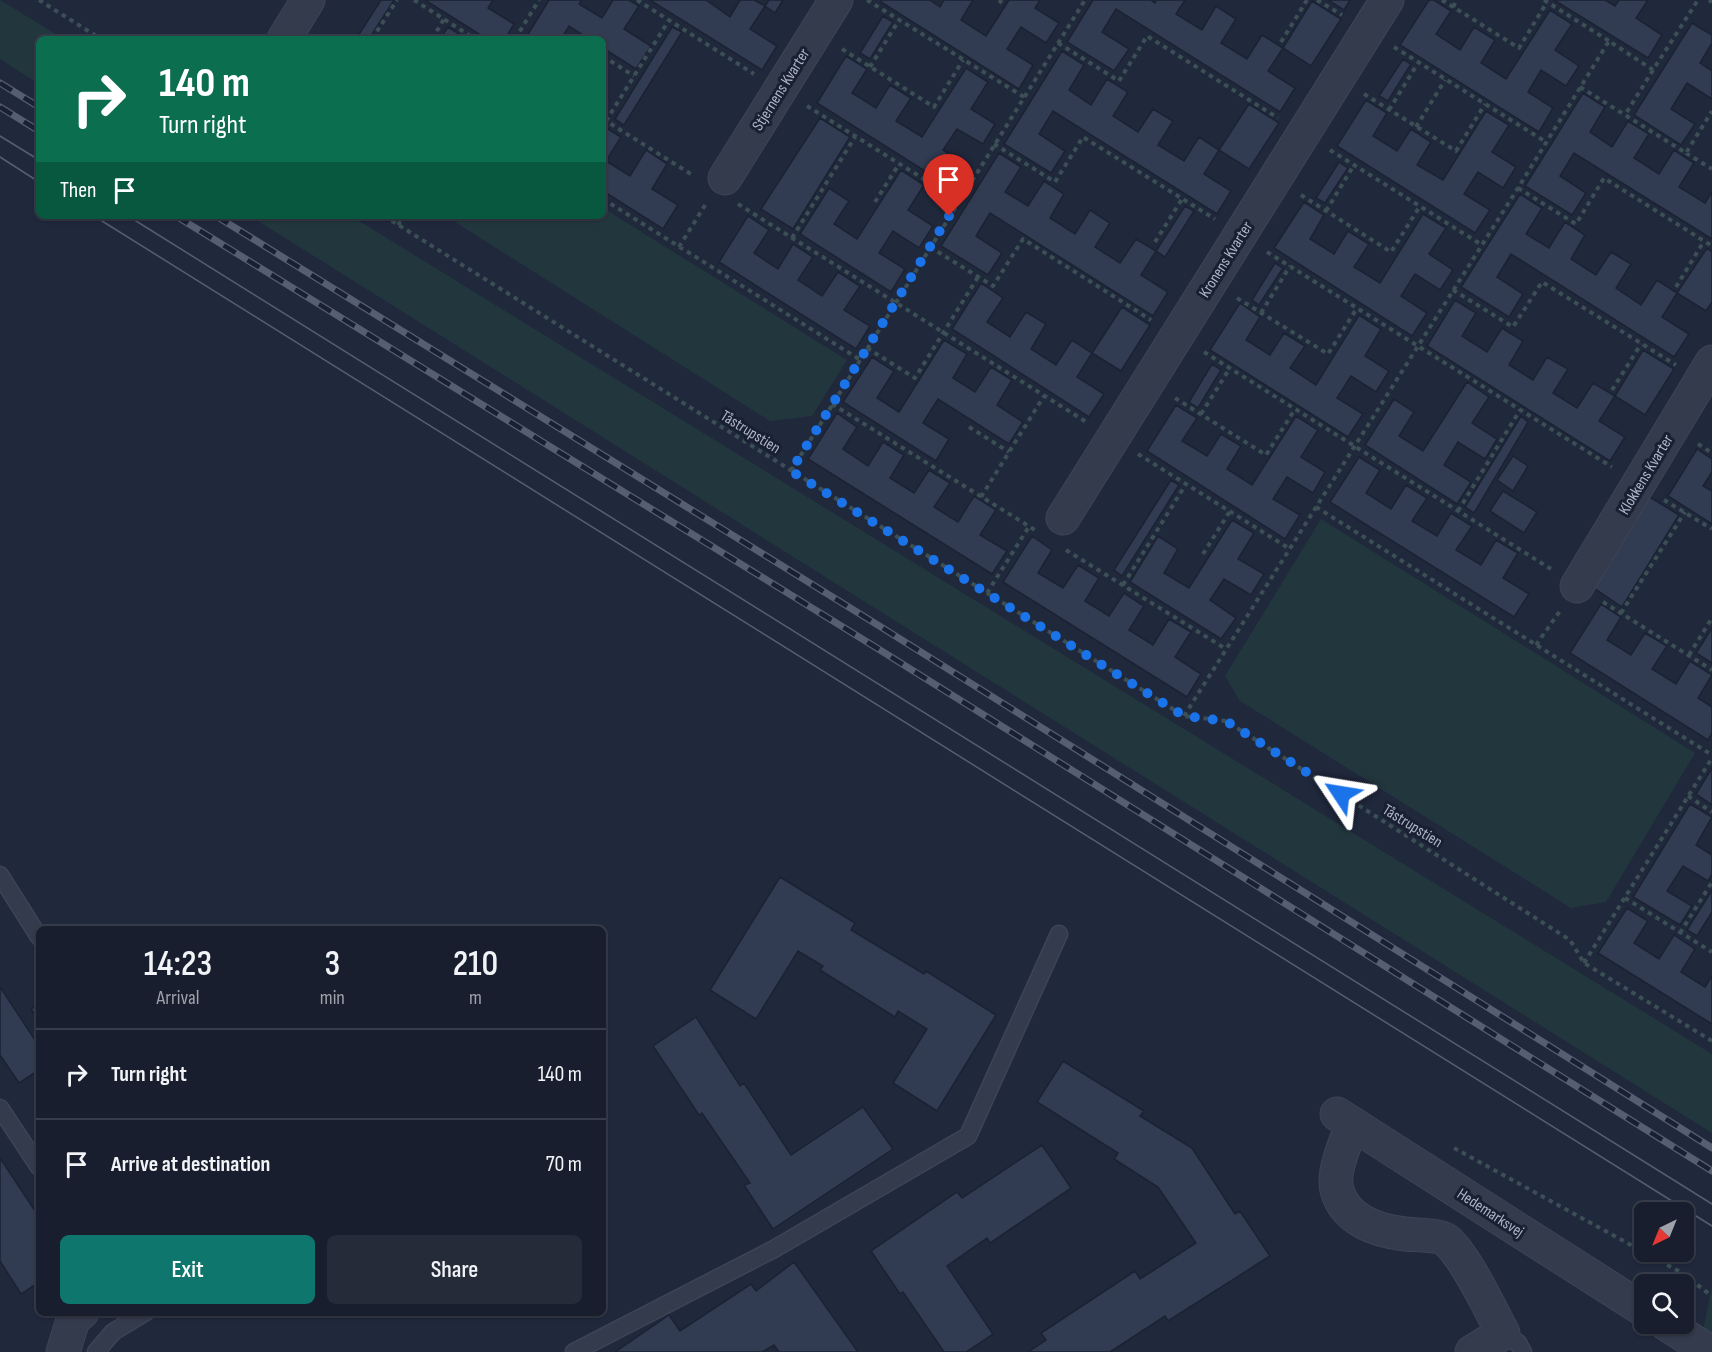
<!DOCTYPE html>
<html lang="en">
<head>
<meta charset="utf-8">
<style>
	body { margin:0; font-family:"Sofia Sans Condensed",sans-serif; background:#252b39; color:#f1f3f6; height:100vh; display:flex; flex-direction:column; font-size:22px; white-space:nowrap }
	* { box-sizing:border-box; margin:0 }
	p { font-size:20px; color:#9fa2aa }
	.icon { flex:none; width:33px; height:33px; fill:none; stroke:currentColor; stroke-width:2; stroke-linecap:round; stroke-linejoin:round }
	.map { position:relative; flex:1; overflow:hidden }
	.drawer { position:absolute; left:36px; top:926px; width:570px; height:390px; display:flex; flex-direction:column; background:#181e2d; border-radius:9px; box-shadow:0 2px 4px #0004,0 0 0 2px #363c49 }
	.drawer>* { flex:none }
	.hud { position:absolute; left:36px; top:36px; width:570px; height:183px; border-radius:9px; box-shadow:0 2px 4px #0004,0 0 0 2px #363c49; background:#0b6e4f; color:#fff; overflow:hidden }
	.needle { width:39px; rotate:223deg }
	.buttons { position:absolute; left:1634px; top:1202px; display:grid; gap:12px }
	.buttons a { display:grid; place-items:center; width:60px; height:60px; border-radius:9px; background:#181e2d; box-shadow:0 2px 4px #0004,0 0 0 2px #363c49; font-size:30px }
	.pin { position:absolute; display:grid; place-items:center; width:51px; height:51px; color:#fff; margin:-62px -26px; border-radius:50% 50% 50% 0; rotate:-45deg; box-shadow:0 0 6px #0007 }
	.pin .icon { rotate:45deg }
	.me { position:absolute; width:66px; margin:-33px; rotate:303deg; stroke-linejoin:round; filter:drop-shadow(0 0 4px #0008) }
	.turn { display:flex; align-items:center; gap:21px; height:126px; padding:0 24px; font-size:27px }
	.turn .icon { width:78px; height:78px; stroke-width:2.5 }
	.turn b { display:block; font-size:42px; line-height:51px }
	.then { display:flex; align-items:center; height:57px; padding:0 24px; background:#0003; gap:12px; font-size:22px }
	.eta { display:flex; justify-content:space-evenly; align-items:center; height:102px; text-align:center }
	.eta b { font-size:36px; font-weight:600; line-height:42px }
	.action { display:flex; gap:12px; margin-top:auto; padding:12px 24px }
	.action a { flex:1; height:69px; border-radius:9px; background:#0f766e; color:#fff; font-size:24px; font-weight:600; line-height:69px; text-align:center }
	.action a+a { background:#252b39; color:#f1f3f6 }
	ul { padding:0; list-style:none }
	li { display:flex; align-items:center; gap:18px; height:90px; padding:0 24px; border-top:2px solid #363c49 }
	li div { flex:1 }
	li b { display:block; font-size:22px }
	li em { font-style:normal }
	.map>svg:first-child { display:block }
	.green { fill:#22363d }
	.building { fill:#313b52; stroke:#1b2233; stroke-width:1.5 }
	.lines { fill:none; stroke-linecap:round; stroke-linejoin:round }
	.service-casing { stroke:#3d4455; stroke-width:19 }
	.minor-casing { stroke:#3d4455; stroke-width:35 }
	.tertiary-casing { stroke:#3d4455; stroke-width:35 }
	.path { stroke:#3b4f55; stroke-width:4; stroke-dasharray:4.5 4.5; stroke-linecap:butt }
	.service { stroke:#343b4c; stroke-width:16 }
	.minor { stroke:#343b4c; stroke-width:33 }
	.tertiary { stroke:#343b4c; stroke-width:33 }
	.tram { stroke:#555e73; stroke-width:1.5 }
	.rail-casing { stroke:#555e73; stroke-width:7 }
	.rail { stroke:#192031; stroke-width:4.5; stroke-dasharray:14; stroke-linecap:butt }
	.route { stroke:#1a73e8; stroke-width:10; stroke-dasharray:0 18 }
	.labels { text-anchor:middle; stroke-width:6; stroke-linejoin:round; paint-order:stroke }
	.street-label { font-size:16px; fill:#afb5c8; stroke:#192031 }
</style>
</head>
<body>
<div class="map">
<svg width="1712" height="1352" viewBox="0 0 1712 1352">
	<rect width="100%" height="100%" fill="#20283c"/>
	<path class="green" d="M0,0L64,39H39V84L0,59Z
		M603,208L847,360L812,416L770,421L455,222L451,216H603Z
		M250,216H351L1712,1054V1133Z
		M1321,519L1695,753L1606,902L1571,908L1240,701L1225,676Z
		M1712,1287V1336L1703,1330Z"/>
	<path class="building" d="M381,0H394L369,39H356Z
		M425,0H493L488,8L514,24L505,39H487Z
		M549,0H582L579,4L602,18L613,0H629L639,6L624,29L651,46L636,69L603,48V39H589L569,26L561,39H525Z
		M650,0H706L730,17L740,0H754L765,6L750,29L777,46L762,70Z
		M769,0H783L775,13L765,6Z
		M882,0H930L940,7L944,0H973L961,20L986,36L1009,0H1040L1035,8L1059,23L1046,43L1021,27L1007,49L1033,65L1019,89L881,2Z
		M1093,0H1151L1155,3L1156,0H1185L1176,14L1202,30L1216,6L1236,19L1221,43L1247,59L1262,35L1283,48L1268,71L1295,88L1280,112L1116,9L1102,32L1129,49L1114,71L1067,42Z
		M1328,0H1350L1344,10Z
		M1429,0H1434L1451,11L1436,34L1460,50L1474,27L1495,40L1481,63L1506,79L1550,10L1572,24L1555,50L1579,66L1566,86L1541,70L1528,92L1553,108L1539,132L1400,45Z
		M1554,0H1605L1615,6L1619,0H1648L1636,18L1662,35L1648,58Z
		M1312,1L1341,19L1311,66L1283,48Z
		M883,16L893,22L870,59L860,53Z
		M1692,23L1712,35V43L1700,63L1712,71V99L1687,83L1671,109L1695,124L1681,145L1634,115Z
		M448,27L467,39H440Z
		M672,27L682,32L624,125L615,119Z
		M1062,51L1084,65L1069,90L1091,105L1107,79L1128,92L1113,116L1138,132L1153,109L1173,121L1158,145L1184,161L1199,137L1219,150L1204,174L1231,191L1217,214L1053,111L1039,134L1065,151L1051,173L1004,144Z
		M846,56L867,69L852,93L876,108L890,85L911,98L896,121L922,137L966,68L988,82L971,109L995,124L983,144L957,129L943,150L969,167L955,190L817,103Z
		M1403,59L1411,64L1388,101L1379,96Z
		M1583,93L1605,107L1590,132L1612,147L1628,121L1649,134L1634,158L1659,174L1674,150L1694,163L1679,187L1705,203L1712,192V239L1574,153L1560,176L1586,193L1572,215L1525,186Z
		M1366,100L1387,113L1373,136L1397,151L1411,129L1431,142L1417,165L1443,180L1486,111L1509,125L1492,152L1516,167L1503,188L1478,172L1464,194L1490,210L1475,233L1337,146Z
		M1249,104L1279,123L1249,169L1219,150Z
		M820,118L850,137L793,229L761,209Z
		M603,126L621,137L606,161L630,176L646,150L667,164L652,189L678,205L663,229L603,191Z
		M999,153L1021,167L1005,192L1028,206L1044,181L1064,194L1050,218L1075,234L1090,210L1110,223L1095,247L1120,263L1136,239L1156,251L1141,275L1168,292L1153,316L990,213L976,236L1002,253L988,275L941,246Z
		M1339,162L1348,168L1325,203L1316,198Z
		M901,170L924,185L908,210L933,226L919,248L893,231L879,253L905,269L891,292L800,234L829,188L849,201L834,224L857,239Z
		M1520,194L1542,208L1526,234L1549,248L1565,222L1585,235L1571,259L1596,275L1611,252L1631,264L1616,288L1641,305L1657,280L1677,293L1662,317L1689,334L1674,357L1511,254L1497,277L1523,294L1509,317L1461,287Z
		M1304,202L1324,215L1310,239L1334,254L1348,231L1369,244L1354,267L1380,283L1423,214L1446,228L1429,254L1453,270L1440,290L1415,274L1401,296L1427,313L1412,336L1274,248Z
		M1185,206L1194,211L1165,257L1156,251Z
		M748,216L769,230L754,253L778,269L793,244L813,257L798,280L822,296L838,272L860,286L844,310L870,326L856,349L719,262Z
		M1707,248L1712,252V302L1706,311L1677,293Z
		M1275,263L1283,268L1259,305L1252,300Z
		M981,283L1003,298L987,322L1010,337L1026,312L1046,324L1031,349L1056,365L1072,340L1092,353L1077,377L1104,394L1089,417L952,329Z
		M1455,300L1476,313L1462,336L1487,352L1502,328L1523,341L1509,365L1533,380L1547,357L1568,369L1553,393L1577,408L1593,383L1615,396L1599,421L1625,437L1610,461L1427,346Z
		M1240,303L1260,317L1246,340L1270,355L1284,333L1305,346L1290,368L1316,385L1359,315L1381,329L1365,356L1389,371L1376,392L1351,376L1337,398L1363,414L1348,437L1210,350Z
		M1122,307L1150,325L1121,371L1092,353Z
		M944,340L967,354L953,378L975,392L991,367L1012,380L997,405L1023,422L1009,444L938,399L923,423L949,439L936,461L843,402L872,357L894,371L877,398L899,412Z
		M1643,350L1674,369L1645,415L1615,396Z
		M1212,364L1221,370L1198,408L1189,402Z
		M1467,382L1489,397L1472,423L1497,439L1485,459L1458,442L1444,465L1471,482L1457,504L1365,445L1394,399L1414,412L1399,436L1423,451Z
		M1176,405L1197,418L1182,441L1207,456L1221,434L1241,446L1227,469L1252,485L1296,416L1318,430L1301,457L1325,472L1313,493L1287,477L1273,499L1300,515L1285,539L1147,451Z
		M837,413L857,427L843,449L868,466L883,442L904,455L890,478L914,493L929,470L950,483L934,507L958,522L974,496L996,510L980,535L1007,551L992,574L808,459Z
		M1521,416L1528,422L1474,513L1465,507Z
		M1697,449L1712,459V472L1703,486L1712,491V524L1668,496Z
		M1513,456L1528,466L1513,491L1497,480Z
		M1359,457L1380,470L1366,493L1391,509L1406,485L1427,498L1412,521L1437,536L1451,513L1472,526L1456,550L1481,565L1496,540L1518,553L1503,578L1529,594L1514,617L1330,502Z
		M1171,480L1179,485L1122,576L1114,570Z
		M1503,491L1537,512L1524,533L1490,511Z
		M1648,496L1679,515L1622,607L1591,586Z
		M1232,520L1254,533L1238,559L1264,574L1251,595L1224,579L1210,600L1236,618L1221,639L1130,582L1158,536L1178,549L1164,573L1189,588Z
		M1032,536L1052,550L1038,573L1063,588L1078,565L1099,578L1085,601L1109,616L1124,593L1144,606L1129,630L1153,645L1169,619L1191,632L1175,657L1201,674L1187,697L1003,582Z
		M1601,604L1621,617L1607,640L1631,655L1645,633L1667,646L1652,669L1676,684L1690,661L1712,675L1698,698L1712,707V733L1708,740L1570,653Z
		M1712,628V663L1696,653Z
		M1712,768V805L1696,794Z
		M1690,804L1712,817L1696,845L1712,855V874L1708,881L1683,866L1667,891L1692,906L1680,925L1633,897Z
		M780,877L855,923L851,930L924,974L926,971L996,1015L937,1111L893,1083L927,1029L898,1011L895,1017L820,970L823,966L798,951L756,1019L710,990Z
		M1712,890V912L1697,936L1687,930Z
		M1627,908L1648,921L1634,943L1659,959L1674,935L1695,949L1681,972L1705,987L1712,976V1024L1598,953Z
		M0,987L39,1046V1070L19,1083L0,1055Z
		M39,1004V1021L31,1009Z
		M696,1017L740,1086L744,1083L791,1155L863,1107L893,1149L773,1229L744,1185L750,1183L702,1113L699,1115L653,1046Z
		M1063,1061L1144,1111L1140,1116L1192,1148L1235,1214L1240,1211L1270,1256L1168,1321L1165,1316L1110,1352H1028L1046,1340L1041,1333L1135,1271L1140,1279L1196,1243L1158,1187L1114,1159L1118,1153L1037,1102Z
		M1042,1145L1071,1188L990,1243L987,1238L947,1266L993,1334L966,1352H944L903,1292L900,1294L871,1251L957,1192L962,1198Z
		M0,1158L39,1217V1282L21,1294L0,1261Z
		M794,1262L858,1352H779L774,1345L762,1352H615L669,1315L680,1331L751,1284L756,1291Z"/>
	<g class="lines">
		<g class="service-casing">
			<path id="service" d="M0,875L39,937
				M0,1108L39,1167
				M1503,1333L1518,1343L1523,1352
				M96,1352L113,1332L146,1312
				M574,1352L774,1249L968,1136L1059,934"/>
		</g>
		<g class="minor-casing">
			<path id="minor" d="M284,39L308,0
				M725,178L836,0
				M1063,518L1387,0
				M1577,586L1712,362
				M1353,1124C1346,1140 1332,1173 1337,1190C1345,1220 1377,1231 1405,1234C1415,1235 1439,1235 1446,1240C1465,1255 1490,1309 1503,1333L1472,1352
				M63,1352L73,1320L82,1312"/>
		</g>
		<g class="tertiary-casing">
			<path id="tertiary" d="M1337,1114L1644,1310
				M1665,1323L1710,1352"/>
		</g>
		<path class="path" d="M39,0L101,39
			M414,0L475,39
			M637,0L754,74
			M867,0L1024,97
			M1317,0L1342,15
			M1442,0L1519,48L1547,2
			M1544,0L1609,41
			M1709,0L1712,2
			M999,3L1002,0
			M1453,7L1457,0
			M372,39L397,0
			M432,39L444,19
			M515,39L539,0
			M1281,42L1307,0
			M1058,43L1119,81L1147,36L1278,118
			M1394,47L1546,142
			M842,49L934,107L963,60
			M603,56L634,76
			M870,67L899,20
			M1653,70L1625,115L1686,153L1712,111
			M1580,87L1625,115
			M1364,94L1456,151L1485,104
			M807,106L959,201
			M1389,110L1418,63
			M603,119L694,176
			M606,121L669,20
			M1416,127L1445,80
			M994,144L1055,182L1083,137L1215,219
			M1330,150L1482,245
			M1686,153L1712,169
			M1518,188L1576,224L1604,178L1712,246
			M1301,195L1391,252L1420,206
			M603,199L859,359
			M875,202L899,164
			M738,204L1088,423
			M1326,211L1354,165
			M384,216L1184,716L1226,721L1570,940L1584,963L1712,1041
			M398,225L404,216
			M792,238L855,137
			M1155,242L1182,199
			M679,247L707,202
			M930,247L993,286L1023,239L1151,320
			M1267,252L1612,467
			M1676,287L1704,241
			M1453,290L1513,327L1542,282L1676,365
			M1237,298L1328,354L1357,308
			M1261,313L1290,266
			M867,348L915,378L978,277
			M1204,352L1551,569
			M1612,390L1641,344
			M1175,398L1266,455L1295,409
			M832,404L1035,530
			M1201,414L1230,368
			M969,427L1009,452
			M1698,444L1712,453
			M1138,454L1290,549
			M791,471L1085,0
			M981,497L1044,396
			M1664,500L1712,529
			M1316,507L1712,755
			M1458,511L1520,410
			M1066,550L1226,649
			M1203,554L1230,511
			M1123,585L1186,484
			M987,593L1030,525
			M1603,602L1712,670
			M1621,613L1685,512
			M1536,645L1560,611
			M1689,655L1712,618
			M1184,716L1518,188L1609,41L1653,70L1698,0
			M1688,796L1712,812
			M1625,898L1712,952
			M1680,933L1712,882
			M1584,963L1712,758
			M1454,1148L1682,1273L1683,1284
			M1683,1274L1712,1296
			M1683,1285L1684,1299"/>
		<use href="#service" class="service"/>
		<use href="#minor" class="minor"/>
		<use href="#tertiary" class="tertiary"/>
		<path class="tram" d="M0,136L39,160
			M0,157L39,182
			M94,216L1712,1226
			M128,216L1712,1204"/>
		<g class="rail-casing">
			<path id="rail" d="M0,83L39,107
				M0,107L39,131
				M176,216L872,645L1712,1171
				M216,216L881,627L1712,1148"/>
		</g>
		<use href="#rail" class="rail"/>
	</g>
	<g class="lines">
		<path class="route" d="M949,216L791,471L1184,716L1226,721L1341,794"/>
	</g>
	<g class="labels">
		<g class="street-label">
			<text transform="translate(780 89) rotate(-58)" y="6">Stjernens Kvarter</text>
			<text transform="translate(1225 259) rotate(-58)" y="6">Kronens Kvarter</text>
			<text transform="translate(751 431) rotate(32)" y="6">Tåstrupstien</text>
			<text transform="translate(1645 474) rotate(-59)" y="6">Klokkens Kvarter</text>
			<text transform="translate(1413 825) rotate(32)" y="6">Tåstrupstien</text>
			<text transform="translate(1491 1212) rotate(33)" y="6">Hedemarksvej</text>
		</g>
	</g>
</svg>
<div class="buttons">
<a><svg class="needle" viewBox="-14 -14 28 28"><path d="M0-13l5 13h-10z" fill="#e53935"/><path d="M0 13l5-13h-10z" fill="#9fa2aa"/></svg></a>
<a><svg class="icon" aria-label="search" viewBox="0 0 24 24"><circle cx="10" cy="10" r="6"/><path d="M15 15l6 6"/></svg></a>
</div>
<div class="pin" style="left:949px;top:216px;background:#d93025"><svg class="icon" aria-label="arrive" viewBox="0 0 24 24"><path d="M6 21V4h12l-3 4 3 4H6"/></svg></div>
<svg class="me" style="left:1341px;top:794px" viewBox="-20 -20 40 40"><path d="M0-17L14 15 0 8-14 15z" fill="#1a73e8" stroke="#fff" stroke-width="4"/></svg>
<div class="hud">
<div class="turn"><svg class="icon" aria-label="right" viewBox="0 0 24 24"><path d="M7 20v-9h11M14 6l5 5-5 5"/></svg><div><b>140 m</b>Turn right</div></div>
<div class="then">Then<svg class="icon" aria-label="arrive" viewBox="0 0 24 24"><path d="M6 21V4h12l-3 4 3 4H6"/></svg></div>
</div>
<section class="drawer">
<div class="eta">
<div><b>14:23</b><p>Arrival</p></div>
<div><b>3</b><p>min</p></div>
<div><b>210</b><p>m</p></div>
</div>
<ul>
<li><svg class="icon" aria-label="right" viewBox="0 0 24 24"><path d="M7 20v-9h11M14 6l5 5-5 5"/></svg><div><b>Turn right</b></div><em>140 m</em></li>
<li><svg class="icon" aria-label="arrive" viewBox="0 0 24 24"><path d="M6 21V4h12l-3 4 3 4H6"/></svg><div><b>Arrive at destination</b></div><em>70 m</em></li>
</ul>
<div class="action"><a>Exit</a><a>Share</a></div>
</section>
</div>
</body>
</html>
